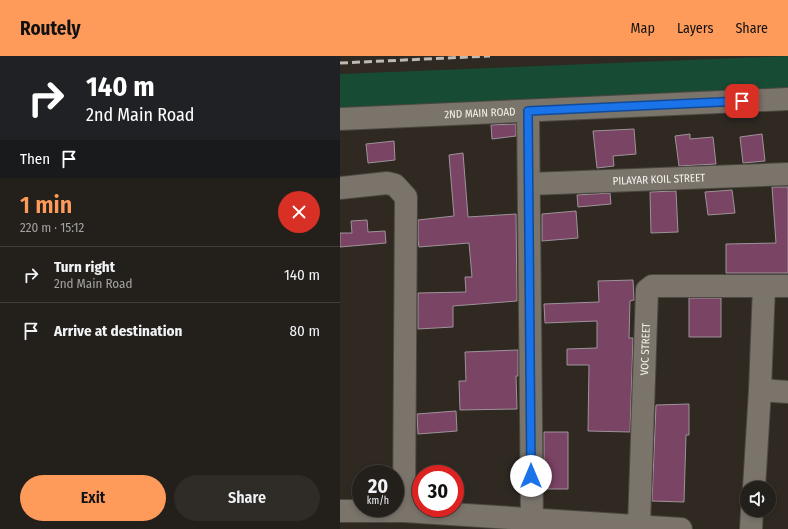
<!DOCTYPE html>
<html lang="en">
<head>
<meta charset="utf-8">
<style>
	body { margin:0; font-family:"Fira Sans Condensed",sans-serif; background:#2f2c27; color:#f1f3f6; height:100vh; display:flex; flex-direction:column; font-size:15px; white-space:nowrap }
	* { box-sizing:border-box; margin:0 }
	p { font-size:13px; color:#a3a2a2 }
	.icon { flex:none; width:22px; height:22px; fill:none; stroke:currentColor; stroke-width:2; stroke-linecap:round; stroke-linejoin:round }
	.map { position:relative; flex:1; overflow:hidden }
	.details { display:flex; flex-direction:column; background:#231f1a; width:340px }
	.details>* { flex:none }
	.guide { background:#202124; color:#fff; overflow:hidden }
	.tools { position:absolute; left:400px; top:425px; display:grid; gap:8px }
	.tools a { display:grid; place-items:center; width:36px; height:36px; border-radius:50%; background:#231f1a; box-shadow:0 2px 6px #0003,0 0 0 1px #403d39; font-size:20px }
	.speed { position:absolute; left:12px; top:409px; display:flex; gap:8px; font-size:20px; font-weight:700; text-align:center }
	.speed>* { display:grid; place-content:center; width:52px; height:52px; border-radius:50%; background:#231f1a; box-shadow:0 2px 6px #0003,0 0 0 1px #403d39; line-height:1 }
	.speed small { font-size:10px; font-weight:400 }
	.speed .limit { border:6px solid #d22; background:#fff; color:#111 }
	.pin { position:absolute; display:grid; place-items:center; width:34px; height:34px; color:#fff; margin:-17px; border-radius:8px; box-shadow:0 2px 6px #0006 }
	.me { position:absolute; width:44px; margin:-22px; rotate:0deg; stroke-linejoin:round; filter:drop-shadow(0 0 3px #0008) }
	.turn { display:flex; align-items:center; gap:14px; height:84px; padding:0 20px; font-size:18px }
	.turn .icon { width:52px; height:52px; stroke-width:2.5 }
	.turn b { display:block; font-size:28px; line-height:34px }
	.then { display:flex; align-items:center; height:38px; padding:0 20px; background:#0003; gap:8px; font-size:15px }
	.round { display:grid; place-items:center; flex:none; width:42px; height:42px; border-radius:21px; background:#2f2c27 }
	.summary { display:flex; align-items:center; justify-content:space-between; height:68px; padding:0 20px }
	h1 { font-size:24px; font-weight:600; line-height:30px; color:#ff9b5a }
	.primary-button { display:flex; gap:8px; margin-top:auto; padding:8px 20px }
	.primary-button a { flex:1; height:46px; border-radius:24px; background:#ff9b5a; color:#111; font-size:16px; font-weight:600; line-height:46px; text-align:center }
	.primary-button a+a { background:#2f2c27; color:#f1f3f6 }
	ul { padding:0; list-style:none }
	li { display:flex; align-items:center; gap:12px; height:56px; padding:0 20px; border-top:1px solid #403d39 }
	li div { flex:1 }
	li b { display:block; font-size:15px }
	li em { font-style:normal }
	header { display:flex; align-items:center; gap:24px; box-sizing:border-box; height:56px; padding:0 20px; background:#ff9b5a; color:#111 }
	header strong { font-size:19px }
	nav { display:flex; gap:22px; margin-inline-start:auto; font-size:14px }
	main { display:flex; flex:1; min-height:0 }
	.map>svg:first-child { display:block }
	.green { fill:#184b34 }
	.building { fill:#7a4464; stroke:#9e9399 }
	.lines { fill:none; stroke-linecap:round; stroke-linejoin:round }
	.minor-casing { stroke:#4c4841; stroke-width:24 }
	.minor { stroke:#7a746b; stroke-width:22 }
	.rail { stroke:#beb9b3; stroke-width:3; stroke-dasharray:8 4; stroke-linecap:butt }
	.route-casing { stroke:#114b97; stroke-width:10 }
	.route { stroke:#1a73e8; stroke-width:7 }
	.labels { text-anchor:middle; stroke-width:3; stroke-linejoin:round; paint-order:stroke }
	.street-label { font-size:11px; fill:#f5f1ec; stroke:#15120f }
</style>
</head>
<body>
<header>
<strong>Routely</strong>
<nav><a>Map</a><a>Layers</a><a>Share</a></nav>
</header>
<main>
<section class="details">
<div class="guide">
<div class="turn"><svg class="icon" aria-label="right" viewBox="0 0 24 24"><path d="M7 20v-9h11M14 6l5 5-5 5"/></svg><div><b>140 m</b>2nd Main Road</div></div>
<div class="then">Then<svg class="icon" aria-label="arrive" viewBox="0 0 24 24"><path d="M6 21V4h12l-3 4 3 4H6"/></svg></div>
</div>
<div class="summary"><div><h1>1 min</h1><p>220 m · 15:12</p></div><a class="round" style="background:#d93025;color:#fff"><svg class="icon" aria-label="close" viewBox="0 0 24 24"><path d="M6 6l12 12M18 6L6 18"/></svg></a></div>
<ul>
<li><svg class="icon" aria-label="right" viewBox="0 0 24 24"><path d="M7 20v-9h11M14 6l5 5-5 5"/></svg><div><b>Turn right</b><p>2nd Main Road</p></div><em>140 m</em></li>
<li><svg class="icon" aria-label="arrive" viewBox="0 0 24 24"><path d="M6 21V4h12l-3 4 3 4H6"/></svg><div><b>Arrive at destination</b></div><em>80 m</em></li>
</ul>
<div class="primary-button"><a>Exit</a><a>Share</a></div>
</section>
<div class="map">
<svg width="448" height="473" viewBox="0 0 448 473">
	<rect width="100%" height="100%" fill="#2f2922"/>
	<path class="green" d="M448,0V34L0,58V18Z"/>
	<path class="building" d="M176,68V80L152,83L151,69Z
		M294,73L296,98L273,100L274,110L257,112L253,75Z
		M350,78V83L373,81L376,108L339,110L335,80Z
		M422,78L425,105L403,107L400,81Z
		M54,85L55,104L28,107L26,88Z
		M123,97L128,161L176,158L177,245L113,250V271L78,273V237L126,236L125,221H132L129,187L79,191L78,184V164L114,160L109,99Z
		M432,131H448V217H386V188L436,187Z
		M392,134L395,157L368,159L365,136Z
		M336,135L338,176L311,177L310,136Z
		M270,137L271,148L238,151L237,139Z
		M236,155L238,182L202,185V158Z
		M27,164L28,176L45,175L46,187L0,191V177H12L11,165Z
		M293,224L294,244L290,245L289,282H293L290,376L248,375L249,309H227V293L257,292V265L205,267L204,248L259,246L258,225Z
		M349,242H381V281H349Z
		M178,294V320H176L177,353L120,354L119,325H126L125,296Z
		M349,348V379H346L344,446L312,445L316,349Z
		M116,355L117,375L78,378L77,358Z
		M204,376H228V433H204Z"/>
	<g class="lines">
		<g class="minor-casing">
			<g id="minor">
				<path d="M188,55L192,465"/>
				<path id="s1" d="M0,63L448,43"/>
				<path id="s2" d="M189,128L448,118"/>
				<path d="M0,132L47,127L55,129L66,141L64,455"/>
				<path d="M420,334L448,336"/>
				<path d="M414,432L420,334L424,230"/>
				<path d="M0,455H64L341,473"/>
				<path id="s3" d="M299,470L307,234L312,230H448"/>
				<path d="M411,473L412,454"/>
			</g>
		</g>
		<use href="#minor" class="minor"/>
		<path class="rail" d="M0,7L150,0"/>
	</g>
	<g class="lines">
		<g class="route-casing">
			<path id="route" d="M191,420L188,55L402,45"/>
		</g>
		<use href="#route" class="route"/>
	</g>
	<g class="labels">
		<g class="street-label">
			<text dy="4" stroke="none"><textPath href="#s1" startOffset="140">2ND MAIN ROAD</textPath></text>
			<text dy="4" stroke="none"><textPath href="#s2" startOffset="130">PILAYAR KOIL STREET</textPath></text>
			<text dy="4" stroke="none"><textPath href="#s3" startOffset="177">VOC STREET</textPath></text>
		</g>
	</g>
</svg>
<div class="tools">
<a><svg class="icon" aria-label="sound" viewBox="0 0 24 24"><path d="M4 9h4l5-4v14l-5-4H4zM17 9q2 3 0 6"/></svg></a>
</div>
<div class="speed"><div>20<small>km/h</small></div><div class="limit">30</div></div>
<div class="pin" style="left:402px;top:45px;background:#d93025"><svg class="icon" aria-label="arrive" viewBox="0 0 24 24"><path d="M6 21V4h12l-3 4 3 4H6"/></svg></div>
<svg class="me" style="left:191px;top:420px" viewBox="-20 -20 40 40"><circle r="19" fill="#fff"/><path d="M0-13L10 11 0 6-10 11z" fill="#1a73e8"/></svg>
</div>
</main>
</body>
</html>
